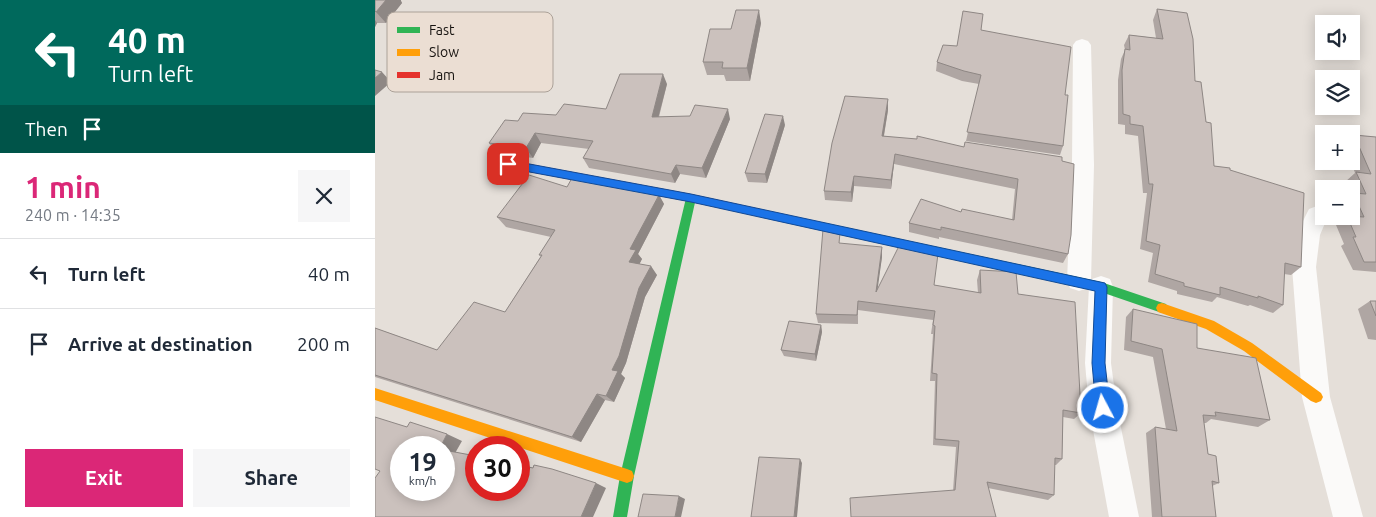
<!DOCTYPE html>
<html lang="en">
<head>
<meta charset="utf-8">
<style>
	body { margin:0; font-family:Ubuntu,sans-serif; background:#f6f6f7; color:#1f2937; height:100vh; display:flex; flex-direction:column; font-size:19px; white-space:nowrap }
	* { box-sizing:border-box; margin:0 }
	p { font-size:16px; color:#747a83 }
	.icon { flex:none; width:28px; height:28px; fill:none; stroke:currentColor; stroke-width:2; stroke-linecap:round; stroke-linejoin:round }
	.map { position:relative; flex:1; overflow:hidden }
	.details { display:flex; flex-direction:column; background:#fff; width:375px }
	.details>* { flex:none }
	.hud { background:#00695c; color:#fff; overflow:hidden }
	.tools { position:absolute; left:940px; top:15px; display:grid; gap:10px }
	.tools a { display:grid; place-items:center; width:45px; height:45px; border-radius:0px; background:#fff; box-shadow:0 2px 12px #0003; font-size:25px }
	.speed { position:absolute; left:15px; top:436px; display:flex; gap:10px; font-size:25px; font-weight:700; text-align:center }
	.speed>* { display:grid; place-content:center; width:65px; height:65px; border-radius:50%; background:#fff; box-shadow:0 2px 12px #0003; line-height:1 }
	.speed small { font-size:12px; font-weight:400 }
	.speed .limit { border:8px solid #d22; background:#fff; color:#111 }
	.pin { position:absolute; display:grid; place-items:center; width:42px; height:42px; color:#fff; margin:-21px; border-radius:10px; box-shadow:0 2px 8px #0006 }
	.me { position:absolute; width:55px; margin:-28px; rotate:354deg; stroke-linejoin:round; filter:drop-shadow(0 0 4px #0008) }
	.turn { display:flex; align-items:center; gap:18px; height:105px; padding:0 25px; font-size:22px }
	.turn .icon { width:65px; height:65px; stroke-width:2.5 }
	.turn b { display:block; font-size:35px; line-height:42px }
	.then { display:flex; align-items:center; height:48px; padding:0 25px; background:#0003; gap:10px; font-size:19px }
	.round { display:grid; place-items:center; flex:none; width:52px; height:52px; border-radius:0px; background:#f6f6f7 }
	.head { display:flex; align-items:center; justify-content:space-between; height:85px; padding:0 25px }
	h1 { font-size:30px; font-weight:700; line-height:38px; color:#db2777 }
	.primary-button { display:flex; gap:10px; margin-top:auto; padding:10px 25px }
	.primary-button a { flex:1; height:58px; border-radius:0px; background:#db2777; color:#fff; font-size:20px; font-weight:700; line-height:58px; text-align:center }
	.primary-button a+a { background:#f6f6f7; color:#1f2937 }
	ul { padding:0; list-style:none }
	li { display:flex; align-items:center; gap:15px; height:70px; padding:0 25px; border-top:1px solid #e0e1e3 }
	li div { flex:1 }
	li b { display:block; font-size:19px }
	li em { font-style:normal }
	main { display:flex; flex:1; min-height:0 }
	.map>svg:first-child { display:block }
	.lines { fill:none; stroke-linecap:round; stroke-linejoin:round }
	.street { fill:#fbfaf9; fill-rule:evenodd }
	.fast { fill:#30b455; fill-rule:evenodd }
	.slow { fill:#ff9f0a; fill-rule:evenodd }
	.jam { fill:#e5322d; fill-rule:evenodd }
	.wall { fill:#afa6a3 }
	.shaded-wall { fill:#8e8784 }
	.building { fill:#cbc1bd; stroke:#8e8784 }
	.route { fill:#1a73e8; stroke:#114b97 }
	.key { fill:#ebded3; stroke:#aba198; stroke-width:1 }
	.key-label { font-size:14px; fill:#16120f }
</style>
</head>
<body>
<main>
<section class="details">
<div class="hud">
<div class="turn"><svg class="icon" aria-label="left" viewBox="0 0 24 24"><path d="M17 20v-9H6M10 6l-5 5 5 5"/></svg><div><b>40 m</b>Turn left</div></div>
<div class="then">Then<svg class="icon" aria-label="arrive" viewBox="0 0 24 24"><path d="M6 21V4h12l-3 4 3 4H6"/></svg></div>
</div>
<div class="head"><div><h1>1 min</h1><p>240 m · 14:35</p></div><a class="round"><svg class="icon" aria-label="close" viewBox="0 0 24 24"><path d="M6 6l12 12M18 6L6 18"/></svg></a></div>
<ul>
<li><svg class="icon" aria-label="left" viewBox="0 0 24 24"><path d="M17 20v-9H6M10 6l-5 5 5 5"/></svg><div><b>Turn left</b></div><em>40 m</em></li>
<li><svg class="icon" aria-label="arrive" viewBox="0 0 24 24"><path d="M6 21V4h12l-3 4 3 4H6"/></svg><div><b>Arrive at destination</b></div><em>200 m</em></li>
</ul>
<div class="primary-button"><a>Exit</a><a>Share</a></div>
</section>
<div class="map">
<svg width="1001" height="517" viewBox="0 0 1001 517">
	<rect width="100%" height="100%" fill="#e5dfd9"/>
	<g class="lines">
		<path class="street" d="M707,39L713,41L716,45L719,165L716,281L713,288L704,291L695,288L692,281L697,165L698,45L701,41Z
			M942,206L949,208V216H953L945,235L941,267L955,397L988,517H958L927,397L917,267L921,235L934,209Z
			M726,276L735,279L738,287L736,363L742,408L764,517H734L714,408L710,363L714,287L717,279Z"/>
		<path class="fast" d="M316,194L321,198L259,476L252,517H238L245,476L311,198Z
			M445,222L726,282L791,304L793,308L791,312L787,313L726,292L445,230L441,229L440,226L441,223Z"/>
		<path class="slow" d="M787,303L839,321L877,343L946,393L948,397L946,401L941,403L936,401L869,351L831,329L783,312L781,308L783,304Z
			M0,388L252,469L257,471L259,476L257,481L252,483L0,400Z"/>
		<path class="jam" d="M133,160L316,194L445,222L449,223L450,226L449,229L445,230L316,202L133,168L128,164Z"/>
	</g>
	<path class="wall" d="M0,0L26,1L27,3L11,23H2L0,27Z
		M782,9L820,81L831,122L839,166L855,170L926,267L916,275L909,274L908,305L898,313L875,305L873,306L842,297L837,302L802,294V291L773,282L778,253L765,249L772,193H768L763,136L750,134V125L743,124V80L746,59L750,50L749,45L754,35L781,38L778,20Z
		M386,23L375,81H351L349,75H332L328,62L356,29Z
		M606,30L690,95L688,146L685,155L591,141L604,84L587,81L561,71L562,62L582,46Z
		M292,84L284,117L355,119L331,178L305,174L300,183L214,168L208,158L214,149L166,143L158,158L122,153L114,143L143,121L231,109Z
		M513,110L509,136L687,161L693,254L688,263L564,237V239L534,232V223L586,212L637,220L640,189L519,164L516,189L479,186L477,202L450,200L449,191Z
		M410,125L392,183L373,182L370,173Z
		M979,135L1001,137V272L978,270L966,246L969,244L961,225L971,216H976V189H973L970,182L980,173L976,161V138Z
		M192,187L284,195L289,204L263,254L267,259L264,264L282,275L270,297L251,363L246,374L250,378L239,402L230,400L206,442L0,377V328L62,350L130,312L166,256L164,255L176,237L131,227L122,217Z
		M507,247V257L502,288L559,285L603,293L602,280L605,270L643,294L706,413L699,419L688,417L687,459L681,465H679V495L673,500L613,488L578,491L581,447L558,445L560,381H555L558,334H556L558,320L483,310V324L443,323L441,314Z
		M995,301H1001V340L993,339L983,309Z
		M758,309L822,348L895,420L883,427L836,419L831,423H829L833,454L844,483L837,486L841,517H777L771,433L780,427L791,429L778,357L749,350L751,317Z
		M446,325L447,332L441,361L409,356L406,350Z"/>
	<path class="shaded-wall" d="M11,0H26V1L27,3L11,23L1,12Z
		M384,10L386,23L375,81L372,68Z
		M0,20L2,23L0,27Z
		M7,72L16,82L0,96V78Z
		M288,74L292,84L281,126L277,117Z
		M513,99V110L507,146V136Z
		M353,109L355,119L331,178L327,168Z
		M408,116L410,125L392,183L390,174Z
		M160,133L166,143L158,158L151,148Z
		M520,154L519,164L516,189V180Z
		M301,165L305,174L300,183L296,174Z
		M479,176V186L477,202L476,192Z
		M284,195L289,204L263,254L267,259L261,271L254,262L255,249Z
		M507,247V257L501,301V292Z
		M276,266L282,275L270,297L251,363L246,374L250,378L239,402L231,396L237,370L264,288Z
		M446,325L447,332L441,361L440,354Z
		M222,394L230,400L206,442L197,437Z
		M72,434L87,441L79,455L69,451V448H65Z
		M425,459L427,463L422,517H419Z
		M221,483L231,488L218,517H206Z
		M304,496L310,499L306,517H300Z"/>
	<path class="building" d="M0,0H11L1,12L0,11Z
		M782,9L812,13L818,39L820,81L826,82L831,122L836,123L839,166L855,168V170L929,193L926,267L910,263L908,305L883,296V298L845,287V295L809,286V283L780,274L785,245L771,241L778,184H774L768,126L755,124V116L748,114L747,70L750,49L755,50L754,35L788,39Z
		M361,10H384L372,68H347L348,62H328L335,29H356Z
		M588,11L608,14L606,30L696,47L690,95H693L688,146L592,132L606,75L589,71L562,62L568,45L582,46Z
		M0,70L7,72L0,78Z
		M245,74H288L277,117L315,116L320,105L353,109L327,168L301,165L296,174L208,158L218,141L160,133L151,148L114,143L130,120L143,121L148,113L181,115L189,104L231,109Z
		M470,96L513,99L507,136L542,139V136L589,147L590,142L687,157V161L699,164L696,235L693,254L566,227V230L534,223L546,199L586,212L587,209L639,220L643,179L520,154L516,180L479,176L476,192L449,191L457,143Z
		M390,114L408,116L390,174L370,173Z
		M979,135L1001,137V262H989L978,237H981L972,216L989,217L978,193L991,194L981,172L996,174Z
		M154,175L192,187L197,178L284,195L255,249L261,250L254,262L276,266L264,288L244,356L237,370L243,371L231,396L222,394L197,437L0,375V328L62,350L99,302L130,312L167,255H164L180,230L122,217Z
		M448,229L465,233L464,243L507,247L501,292L524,246L563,254L559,285L606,293L605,270L641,272L643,294L700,302L706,413L688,410L687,459L680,458L679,495L612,482L621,517H476L475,498L580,490L584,441L560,439L562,374L557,373L560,326L558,325L560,311L483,301L482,315L441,314Z
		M995,301H1001V316Z
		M758,309L822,324V348L881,358L895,420L840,412L841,416L828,415L833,454L841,456L844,483L837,481L841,517H787L780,427L802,431L787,349L756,341Z
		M414,321L446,325L440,354L406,350Z
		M0,417L32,427L35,422L72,434L65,448H26V490H69V450L101,456V490H144V465L158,468L159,465L177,469L221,483L206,517H0V478L5,471L0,469Z
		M384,457L425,459L419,517H376Z
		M268,494L304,496L300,517H263Z"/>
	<path class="route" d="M133,160L316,194L730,283L732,287L730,363L735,408L733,413L728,415L723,413L721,408L717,363L720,291L316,202L133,168L128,164Z"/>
	<rect x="12" y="12" width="166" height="80" rx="8" class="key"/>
	<rect x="22" y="27" width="23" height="6" fill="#30b455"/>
	<rect x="22" y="49" width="23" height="7" fill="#ff9f0a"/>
	<rect x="22" y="72" width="23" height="6" fill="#e5322d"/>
	<g class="key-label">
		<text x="54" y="35">Fast</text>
		<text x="54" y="57">Slow</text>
		<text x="54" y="80">Jam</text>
	</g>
</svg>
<div class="tools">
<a><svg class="icon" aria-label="sound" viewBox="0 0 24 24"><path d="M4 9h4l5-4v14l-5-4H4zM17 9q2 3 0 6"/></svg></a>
<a><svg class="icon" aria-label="layers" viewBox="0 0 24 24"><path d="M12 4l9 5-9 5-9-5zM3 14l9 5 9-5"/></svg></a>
<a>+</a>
<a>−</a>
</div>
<div class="speed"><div>19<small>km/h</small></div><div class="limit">30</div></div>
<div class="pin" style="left:133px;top:164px;background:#d93025"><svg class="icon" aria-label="arrive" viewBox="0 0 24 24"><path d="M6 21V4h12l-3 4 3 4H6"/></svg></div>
<svg class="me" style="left:728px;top:408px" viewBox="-20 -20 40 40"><circle r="17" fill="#1a73e8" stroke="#fff" stroke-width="3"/><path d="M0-11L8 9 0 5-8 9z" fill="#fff"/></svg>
</div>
</main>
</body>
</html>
